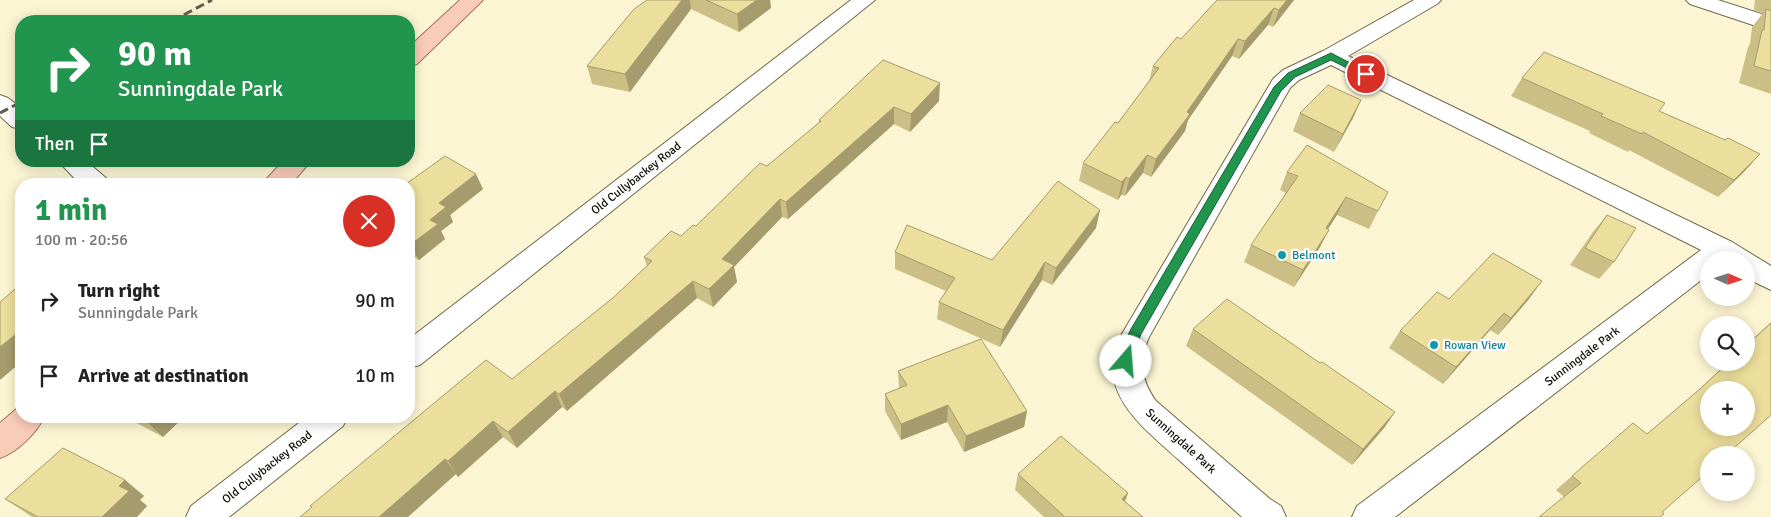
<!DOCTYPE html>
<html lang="en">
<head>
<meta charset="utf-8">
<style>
	body { margin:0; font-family:Signika,sans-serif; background:#f2f2f2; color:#222; height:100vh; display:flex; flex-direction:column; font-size:19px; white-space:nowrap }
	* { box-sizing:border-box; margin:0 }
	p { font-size:16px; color:#767676 }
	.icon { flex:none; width:28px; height:28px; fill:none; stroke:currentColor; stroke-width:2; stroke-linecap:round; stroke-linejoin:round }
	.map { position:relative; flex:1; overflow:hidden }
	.side { position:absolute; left:15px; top:178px; width:400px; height:245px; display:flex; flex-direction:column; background:#fff; border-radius:20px; box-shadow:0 2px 12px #0003 }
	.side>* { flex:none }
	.guide { position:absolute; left:15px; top:15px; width:400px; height:152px; border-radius:20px; box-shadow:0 2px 12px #0003; background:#21944e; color:#fff; overflow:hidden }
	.needle { width:32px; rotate:93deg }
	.tools { position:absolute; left:1700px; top:251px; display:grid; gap:10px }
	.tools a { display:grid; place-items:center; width:55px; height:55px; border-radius:50%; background:#fff; box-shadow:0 2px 12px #0003; font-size:25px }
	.pin { position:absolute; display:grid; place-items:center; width:42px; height:42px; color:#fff; margin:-21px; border:2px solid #fff; border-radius:50%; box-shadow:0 1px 5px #0007 }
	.me { position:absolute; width:55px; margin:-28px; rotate:18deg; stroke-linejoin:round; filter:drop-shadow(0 0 4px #0008) }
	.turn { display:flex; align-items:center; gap:18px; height:105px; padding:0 20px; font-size:22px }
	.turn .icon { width:65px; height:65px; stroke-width:2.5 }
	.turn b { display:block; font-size:35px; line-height:42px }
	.then { display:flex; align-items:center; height:48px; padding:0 20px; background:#0003; gap:10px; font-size:19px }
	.round { display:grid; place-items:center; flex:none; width:52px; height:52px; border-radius:26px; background:#f2f2f2 }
	.head { display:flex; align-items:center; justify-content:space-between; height:85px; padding:0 20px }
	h1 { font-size:30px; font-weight:700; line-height:38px; color:#21944e }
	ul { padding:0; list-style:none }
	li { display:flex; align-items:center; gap:15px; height:75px; padding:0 20px }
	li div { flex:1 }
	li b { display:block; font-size:19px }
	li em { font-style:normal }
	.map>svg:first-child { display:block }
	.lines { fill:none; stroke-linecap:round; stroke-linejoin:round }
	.minor-casing { stroke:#706a4c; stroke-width:2 }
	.major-casing { stroke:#a5725c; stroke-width:2 }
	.minor { fill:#fff; fill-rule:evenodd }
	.major { fill:#f9cbb9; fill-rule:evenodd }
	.rail { stroke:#605c4a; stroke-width:3; stroke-dasharray:9 4.5; stroke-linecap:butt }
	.wall { fill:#cbbf86 }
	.shaded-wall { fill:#a59b6d }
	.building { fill:#ecde9c; stroke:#a59b6d; fill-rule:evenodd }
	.route { fill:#21944e; stroke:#156033 }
	.culture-dot { fill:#0f9aa8; stroke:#fff; stroke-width:2 }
	.labels { text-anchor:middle; stroke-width:4.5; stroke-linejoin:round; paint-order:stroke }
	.street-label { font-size:12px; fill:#100d04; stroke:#fff }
	.culture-label { font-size:12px; fill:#0d838f; stroke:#fff; text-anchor:start }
</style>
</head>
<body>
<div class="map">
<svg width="1771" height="517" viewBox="0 0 1771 517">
	<rect width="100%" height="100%" fill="#fcf5d3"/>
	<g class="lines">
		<g class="minor-casing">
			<path id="minor" d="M851,0H875L420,365L409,368V339Z
				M1414,0H1441L1437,4L1348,56L1732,242L1771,266V290L1746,278V260H1709V274L1395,517H1352L1357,506L1701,250L1331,65L1299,80L1290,88L1149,337C1138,361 1141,380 1156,401L1270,499L1281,506L1286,517H1242C1221,498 1200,479 1179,460C1145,429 1099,396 1116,344L1273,79L1283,70L1323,51Z
				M1686,0H1718L1771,17V31L1690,4Z
				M0,95L8,98L21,108V129L12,127L0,116Z
				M58,161H86L106,178L110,184H80Z
				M308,416H348L343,426L229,517H186L191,506Z"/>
		</g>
		<g class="major-casing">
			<path id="major" d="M460,0H483L417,64L409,66V47Z
				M283,161H311L291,184H262Z
				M21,405V416H45C36,433 18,452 0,458V423Z"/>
		</g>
		<use href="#minor" class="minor"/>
		<use href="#major" class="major"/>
		<path class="rail" d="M172,21L212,0
			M0,113L21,102"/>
	</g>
	<path class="wall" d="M647,0H770L771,8L739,32L691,9L630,92L592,84L587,66Z
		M1294,0L1273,27L1268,25L1239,59L1232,56L1188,120L1185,131L1151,177L1143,173L1125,196L1121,195L1118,200L1079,181L1083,163L1118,123L1149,81L1153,66L1181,39Z
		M1755,0H1771V94L1739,83L1748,47L1750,44L1752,27L1763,13L1754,10Z
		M883,60L939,101L910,132L894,124L788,219L782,217L734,267L737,282L713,307L697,298L567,411L562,407L517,448L503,437L458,477L456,474L312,507L512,379L614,297L647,266L644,257L681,236L696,226L819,123V120Z
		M1522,78L1659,111L1725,140L1760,154L1718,197L1629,150L1628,152L1589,133L1590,131L1511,96Z
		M1361,100L1353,118L1334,152L1293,131L1300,113Z
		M1287,172L1378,211L1369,229L1337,215L1328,229L1320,247L1294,287L1244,262L1251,245L1286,193L1280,190Z
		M409,184L483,189L450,215L453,222L441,231L445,239L419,260L409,254Z
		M1607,215L1614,262L1599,279L1570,265L1593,232Z
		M1096,228L1052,285L1042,280L1000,347L937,319L939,302L946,291L895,269V252L992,260Z
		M1449,299H1529L1498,335L1490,330L1443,384L1389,348L1400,331Z
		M1771,322V415L1564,497L1556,490L1572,476L1647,434L1691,397L1728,362H1746V345Z
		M1193,329L1320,363L1395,412L1384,428L1352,465L1186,346Z
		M898,371L1027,411L1024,427L964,452L947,422L901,440L885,411V394L899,389Z
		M126,416H185L163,437L129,419Z
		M1018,474L1128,493L1125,501L1143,517H1044L1015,490Z
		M125,480L144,496L140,500L147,506L137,517H32L5,499Z"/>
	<path class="shaded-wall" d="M682,0H690L691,9L630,92L625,74Z
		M757,0H770L771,8L739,32L737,14Z
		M1287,0H1294L1273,27L1279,10Z
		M1274,8L1268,25L1239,59L1245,41Z
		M1238,39L1232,56L1188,120L1185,131L1151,177L1156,159L1187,112Z
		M940,83L939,101L910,132L911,114Z
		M1361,100L1353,118L1334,152L1343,134Z
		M894,107V124L788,219L786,202Z
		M1760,154L1744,172L1718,197L1734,180Z
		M1147,155L1143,173L1125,196L1129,179Z
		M476,174L483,189L450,215L453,222L441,231L445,239L419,260L410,245L430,220L439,203Z
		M1126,177L1121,195L1118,200L1122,182Z
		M1346,197L1337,215L1317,246L1326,228Z
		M780,199L782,217L734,267L737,282L713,307L709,289L722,259Z
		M1100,210L1096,228L1052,285L1056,268Z
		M1329,230L1320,247L1294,287L1303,270Z
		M1045,262L1042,280L1000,347L1003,330Z
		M693,281L697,298L567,411L559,394Z
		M1542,281L1529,299L1498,335L1511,318Z
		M1504,313L1490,330L1443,384L1456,367Z
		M21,330V362L0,380V347Z
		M555,391L562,407L517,448L508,432Z
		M948,405L947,422L901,440V424Z
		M1027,411L1024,427L964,452L966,436Z
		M1395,412L1384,428L1352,465L1363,449Z
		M151,416H185L163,437L146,421Z
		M493,421L503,437L458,477L448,461Z
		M445,459L456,474L408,517H379Z
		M125,480L144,496L140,500L147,506L137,517H102L119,486Z
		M1128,493L1122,508V499Z"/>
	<path class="building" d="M647,0H682L625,74L587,66L634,9Z
		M706,0H757L737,14Z
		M1217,0H1287L1279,10L1274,8L1245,41L1238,39L1187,112L1190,114L1156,159L1147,155L1129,179L1126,177L1122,182L1083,163L1115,122L1118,123L1159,68L1153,66L1177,37L1181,39Z
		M1766,9L1771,11V71L1754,66L1762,30H1764Z
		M1544,52L1665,103L1659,111L1725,140L1728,138L1760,154L1734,180L1643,132L1642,134L1601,116L1603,114L1522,78Z
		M883,60L940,83L911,114L894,107L786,202L780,199L722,259L734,265L709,289L693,281L559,394L555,391L508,432L493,421L448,461L445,459L379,517H300L312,507L310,506L486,360L512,379L614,297L652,261L644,257L671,231L681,236L693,225L696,226L760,163L767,166L821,121L819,120Z
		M1328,85L1361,100L1343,134L1300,113Z
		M1307,145L1388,192L1378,211L1346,197L1326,228L1329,230L1303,270L1251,245L1298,176L1287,172Z
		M445,156L476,174L439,203L446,207L430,220L438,224L410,245L409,244V184H406Z
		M1058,181L1100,210L1056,268L1045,262L1003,330L939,302L955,278L895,252L907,225L992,260Z
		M1607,215L1636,228L1614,262L1585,248Z
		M1493,253L1542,281L1511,318L1504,313L1456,367L1400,331L1437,292L1449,299Z
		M21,284V330L0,347V302Z
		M1227,299L1320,363L1322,362L1395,412L1363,449L1193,329Z
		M1771,323V415L1726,455H1709V471L1662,512L1664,514L1660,517H1539L1581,483L1572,476L1633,423L1647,434L1700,389L1729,362H1746V346ZM1709,390H1746V428H1709Z
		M981,339L1027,411L966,436L948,405L901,424L885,394L907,385L898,371Z
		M138,416H151L146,421Z
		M1061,436L1128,493L1122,499L1143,517H1065L1018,474Z
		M63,448L125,480L119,486L129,491L102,517H38L5,499Z"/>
	<path class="route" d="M1331,53L1371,74L1363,76L1331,60L1295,77L1281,91L1141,334L1130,364H1121V350L1131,329L1274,87L1288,73Z"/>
	<g class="culture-dot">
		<circle cx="1282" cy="255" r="5"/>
		<circle cx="1434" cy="345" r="5"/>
	</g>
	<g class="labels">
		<g class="street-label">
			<text transform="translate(636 178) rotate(-38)" y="4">Old Cullybackey Road</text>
			<text transform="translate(1582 356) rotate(-37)" y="4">Sunningdale Park</text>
			<text transform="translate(1181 441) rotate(42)" y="4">Sunningdale Park</text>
			<text transform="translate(267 467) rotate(-38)" y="4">Old Cullybackey Road</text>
		</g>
		<g class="culture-label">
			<text x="1292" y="259">Belmont</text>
			<text x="1444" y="349">Rowan View</text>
		</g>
	</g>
</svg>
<div class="tools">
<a><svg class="needle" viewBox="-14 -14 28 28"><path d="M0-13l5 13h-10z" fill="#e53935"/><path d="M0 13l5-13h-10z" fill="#767676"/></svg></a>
<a><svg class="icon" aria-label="search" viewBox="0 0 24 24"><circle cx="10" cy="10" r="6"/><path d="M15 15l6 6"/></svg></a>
<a>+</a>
<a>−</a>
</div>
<div class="pin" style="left:1366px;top:74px;background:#d93025"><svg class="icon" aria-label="arrive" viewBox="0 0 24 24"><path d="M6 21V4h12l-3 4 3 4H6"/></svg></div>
<svg class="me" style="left:1126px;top:361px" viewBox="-20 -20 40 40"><circle r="19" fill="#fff"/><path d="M0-13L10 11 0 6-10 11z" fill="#21944e"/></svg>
<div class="guide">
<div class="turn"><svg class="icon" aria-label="right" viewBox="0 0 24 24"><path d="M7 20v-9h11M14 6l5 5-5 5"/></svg><div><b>90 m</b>Sunningdale Park</div></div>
<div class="then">Then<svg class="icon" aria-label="arrive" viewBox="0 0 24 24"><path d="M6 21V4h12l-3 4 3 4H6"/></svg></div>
</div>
<section class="side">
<div class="head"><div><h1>1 min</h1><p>100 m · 20:56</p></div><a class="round" style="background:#d93025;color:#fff"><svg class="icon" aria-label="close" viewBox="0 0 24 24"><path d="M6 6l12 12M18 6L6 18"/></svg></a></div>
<ul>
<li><svg class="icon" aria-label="right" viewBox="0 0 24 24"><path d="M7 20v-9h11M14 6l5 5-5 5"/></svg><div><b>Turn right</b><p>Sunningdale Park</p></div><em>90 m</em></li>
<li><svg class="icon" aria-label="arrive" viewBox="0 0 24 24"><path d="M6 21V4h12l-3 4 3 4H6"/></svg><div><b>Arrive at destination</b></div><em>10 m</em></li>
</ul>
</section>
</div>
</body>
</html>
